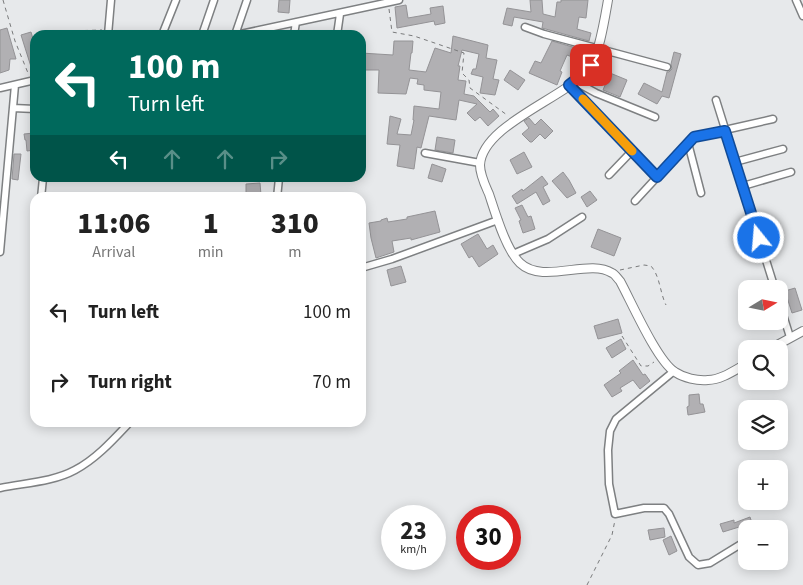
<!DOCTYPE html>
<html lang="en">
<head>
<meta charset="utf-8">
<style>
	body { margin:0; font-family:"Source Sans 3",sans-serif; background:#f6f6f6; color:#222; height:100vh; display:flex; flex-direction:column; font-size:19px; white-space:nowrap }
	* { box-sizing:border-box; margin:0 }
	p { font-size:16px; color:#767676 }
	.icon { flex:none; width:28px; height:28px; fill:none; stroke:currentColor; stroke-width:2; stroke-linecap:round; stroke-linejoin:round }
	.map { position:relative; flex:1; overflow:hidden }
	.panel { position:absolute; left:30px; top:192px; width:336px; height:235px; display:flex; flex-direction:column; background:#fff; border-radius:15px; box-shadow:0 2px 12px #0003 }
	.panel>* { flex:none }
	.guide { position:absolute; left:30px; top:30px; width:336px; height:152px; border-radius:15px; box-shadow:0 2px 12px #0003; background:#00695c; color:#fff; overflow:hidden }
	.needle { width:32px; rotate:80deg }
	.buttons { position:absolute; left:738px; top:280px; display:grid; gap:10px }
	.buttons a { display:grid; place-items:center; width:50px; height:50px; border-radius:10px; background:#fff; box-shadow:0 2px 12px #0003; font-size:25px }
	.speed { position:absolute; left:381px; top:505px; display:flex; gap:10px; font-size:25px; font-weight:700; text-align:center }
	.speed>* { display:grid; place-content:center; width:65px; height:65px; border-radius:50%; background:#fff; box-shadow:0 2px 12px #0003; line-height:1 }
	.speed small { font-size:12px; font-weight:400 }
	.speed .limit { border:8px solid #d22; background:#fff; color:#111 }
	.pin { position:absolute; display:grid; place-items:center; width:42px; height:42px; color:#fff; margin:-21px; border-radius:10px; box-shadow:0 2px 8px #0006 }
	.me { position:absolute; width:55px; margin:-28px; rotate:343deg; stroke-linejoin:round; filter:drop-shadow(0 0 4px #0008) }
	.turn { display:flex; align-items:center; gap:18px; height:105px; padding:0 15px; font-size:22px }
	.turn .icon { width:65px; height:65px; stroke-width:2.5 }
	.turn b { display:block; font-size:35px; line-height:42px }
	.lanes { display:flex; align-items:center; height:48px; padding:0 15px; background:#0003; justify-content:center; gap:25px; direction:ltr }
	.lanes .off { opacity:.35 }
	.eta { display:flex; justify-content:space-evenly; align-items:center; height:85px; text-align:center }
	.eta b { font-size:30px; font-weight:800; line-height:35px }
	ul { padding:0; list-style:none }
	li { display:flex; align-items:center; gap:15px; height:70px; padding:0 15px }
	li div { flex:1 }
	li b { display:block; font-size:19px }
	li em { font-style:normal }
	.map>svg:first-child { display:block }
	.building { fill:#b1b0b3; stroke:#949396 }
	.lines { fill:none; stroke-linecap:round; stroke-linejoin:round }
	.minor-casing { stroke:#7e8082; stroke-width:9 }
	.tertiary-casing { stroke:#7e8082; stroke-width:10 }
	.path { stroke:#797a7b; stroke-width:1; stroke-dasharray:4 4; stroke-linecap:butt }
	.minor { stroke:#fff; stroke-width:6 }
	.tertiary { stroke:#fff; stroke-width:8 }
	.route-casing { stroke:#114b97; stroke-width:12 }
	.route { stroke:#1a73e8; stroke-width:9 }
	.slow { stroke:#f59e0b; stroke-width:9 }
</style>
</head>
<body>
<div class="map">
<svg width="803" height="585" viewBox="0 0 803 585">
	<rect width="100%" height="100%" fill="#e7e9eb"/>
	<path class="building" d="M279,0H290L289,13L278,12Z
		M530,0H542L543,14L555,17L557,2H561V0H588L586,18L579,17L577,29L591,33L589,41L542,28L543,22L514,17L512,26L503,24L507,8L531,12Z
		M406,5L408,18L431,14L430,8L443,6L445,23L435,25L434,21L397,28L395,7Z
		M7,28L16,59H10L9,70L0,73V30Z
		M31,32L35,46V73H33L21,35Z
		M453,36L488,45L486,58L497,60L493,79L499,80L495,95L480,93L483,77L471,74L473,69H476L479,54L462,50L458,66H460L458,80L466,81L464,94L474,96L490,112L493,109L499,116L488,126L480,117L475,121L467,113L477,104L459,100L456,120L429,116L421,148L417,147L414,169L397,166L400,145L387,144L390,116L401,119L397,134L411,135L414,120H413L414,106L439,109L441,92L424,90V85L417,84L418,79L410,78L406,94L378,93L379,70H361V53L393,55L394,41H413L412,53H411L409,70L426,72L435,48L451,53Z
		M552,41L576,48L572,57L567,55L560,71L562,72L557,85L529,73L535,61L541,63Z
		M674,52L681,54L669,98L662,96L657,104L638,94L644,83L662,92L667,72H669L672,69L671,64Z
		M510,70L525,80L518,90L504,80Z
		M610,73L627,80L620,97L603,90Z
		M529,118L535,125L541,119L553,131L545,139L540,134L532,142H530L522,134L529,128L524,121Z
		M34,133L35,150L27,151L26,140H25L24,134Z
		M437,137L455,140L453,153L435,150Z
		M524,152L532,167L517,174L510,160Z
		M14,154H21L18,180L12,179Z
		M432,164L446,169L442,182L428,178Z
		M563,172L569,180L576,193L567,198L552,181Z
		M542,176L548,184L543,187L550,201L543,205L536,192L517,204L512,196L522,189L523,191Z
		M260,183L261,195H246V184Z
		M590,191L597,200L587,207L581,197Z
		M522,205L528,217L531,216L535,229L523,233L519,221L521,220L515,208Z
		M435,211L440,232L411,240V238L392,241L394,252L376,258L371,238L369,223L381,221V220L387,218L388,222L407,219V217Z
		M598,229L621,238L614,256L591,247Z
		M478,234L487,249L493,245L498,254L479,267L472,256L469,258L461,244Z
		M401,266L406,282L391,286L387,270Z
		M795,288L802,310L792,313L785,291Z
		M618,319L622,333L598,339L594,326Z
		M621,339L626,349L612,358L606,348Z
		M633,360L643,375L645,374L650,381L640,389L633,380L620,388L622,391L612,397L604,385L621,373L619,371Z
		M699,394L700,404H703L705,412L688,415L687,407L689,406V395Z
		M750,517L752,523L723,532L720,524L734,520V523Z
		M664,528L665,537L650,540L648,530Z
		M671,536L677,551L669,555L663,540Z"/>
	<g class="lines">
		<g class="minor-casing">
			<path id="minor" d="M796,0L803,16
				M525,27L544,34L667,67
				M108,35L111,0
				M162,35L176,0
				M202,35L214,0
				M235,35L247,0
				M236,35L399,0
				M294,35L296,22
				M337,35L340,14
				M574,81L596,93L655,117
				M569,85L657,177
				M0,88L35,80
				M716,100L775,289
				M13,108L35,109
				M688,143L701,193
				M425,153L480,163
				M735,162L783,149
				M609,175L632,151
				M743,186L791,172
				M41,198L43,178
				M277,198L279,178
				M635,201L694,137L773,119
				M0,252L15,85
				M513,254L548,239L582,217
				M361,268L392,259L498,220
				M779,302L790,337
				M674,371L616,419L610,431L608,450L609,484L615,514L644,508H664L669,514L689,557L698,565L710,563L741,544
				M0,488C24,483 53,482 75,470C96,459 113,440 130,422"/>
		</g>
		<g class="tertiary-casing">
			<path id="tertiary" d="M608,0C605,17 599,56 589,69C565,98 482,125 480,165C480,175 485,185 489,194C495,212 506,250 520,263C543,285 589,258 612,273C615,274 617,278 620,281C631,301 657,361 675,372C684,378 697,381 708,380C721,380 735,370 746,364
				M770,349L803,331"/>
		</g>
		<path class="path" d="M3,0L15,41L28,73
			M389,9L392,32L414,36L464,53L462,73L469,80L470,88L507,115
			M68,31L102,30
			M620,270L644,265L651,266C660,276 660,293 666,305
			M622,336L641,366H648L654,362
			M587,585L612,535L615,520"/>
		<use href="#minor" class="minor"/>
		<use href="#tertiary" class="tertiary"/>
	</g>
	<g class="lines">
		<g class="route-casing">
			<path id="route" d="M591,65L588,70L569,85L657,177L694,137L725,131L759,238"/>
		</g>
		<use href="#route" class="route"/>
		<path class="slow" d="M583,99L632,151"/>
	</g>
</svg>
<div class="buttons">
<a><svg class="needle" viewBox="-14 -14 28 28"><path d="M0-13l5 13h-10z" fill="#e53935"/><path d="M0 13l5-13h-10z" fill="#767676"/></svg></a>
<a><svg class="icon" aria-label="search" viewBox="0 0 24 24"><circle cx="10" cy="10" r="6"/><path d="M15 15l6 6"/></svg></a>
<a><svg class="icon" aria-label="layers" viewBox="0 0 24 24"><path d="M12 4l9 5-9 5-9-5zM3 14l9 5 9-5"/></svg></a>
<a>+</a>
<a>−</a>
</div>
<div class="speed"><div>23<small>km/h</small></div><div class="limit">30</div></div>
<div class="pin" style="left:591px;top:65px;background:#d93025"><svg class="icon" aria-label="arrive" viewBox="0 0 24 24"><path d="M6 21V4h12l-3 4 3 4H6"/></svg></div>
<svg class="me" style="left:759px;top:238px" viewBox="-20 -20 40 40"><circle r="17" fill="#1a73e8" stroke="#fff" stroke-width="3"/><path d="M0-11L8 9 0 5-8 9z" fill="#fff"/></svg>
<div class="guide">
<div class="turn"><svg class="icon" aria-label="left" viewBox="0 0 24 24"><path d="M17 20v-9H6M10 6l-5 5 5 5"/></svg><div><b>100 m</b>Turn left</div></div>
<div class="lanes"><svg class="icon" aria-label="left" viewBox="0 0 24 24"><path d="M17 20v-9H6M10 6l-5 5 5 5"/></svg><svg class="icon off" aria-label="ahead" viewBox="0 0 24 24"><path d="M12 20V5M6 11l6-6 6 6"/></svg><svg class="icon off" aria-label="ahead" viewBox="0 0 24 24"><path d="M12 20V5M6 11l6-6 6 6"/></svg><svg class="icon off" aria-label="right" viewBox="0 0 24 24"><path d="M7 20v-9h11M14 6l5 5-5 5"/></svg></div>
</div>
<section class="panel">
<div class="eta">
<div><b>11:06</b><p>Arrival</p></div>
<div><b>1</b><p>min</p></div>
<div><b>310</b><p>m</p></div>
</div>
<ul>
<li><svg class="icon" aria-label="left" viewBox="0 0 24 24"><path d="M17 20v-9H6M10 6l-5 5 5 5"/></svg><div><b>Turn left</b></div><em>100 m</em></li>
<li><svg class="icon" aria-label="right" viewBox="0 0 24 24"><path d="M7 20v-9h11M14 6l5 5-5 5"/></svg><div><b>Turn right</b></div><em>70 m</em></li>
</ul>
</section>
</div>
</body>
</html>
